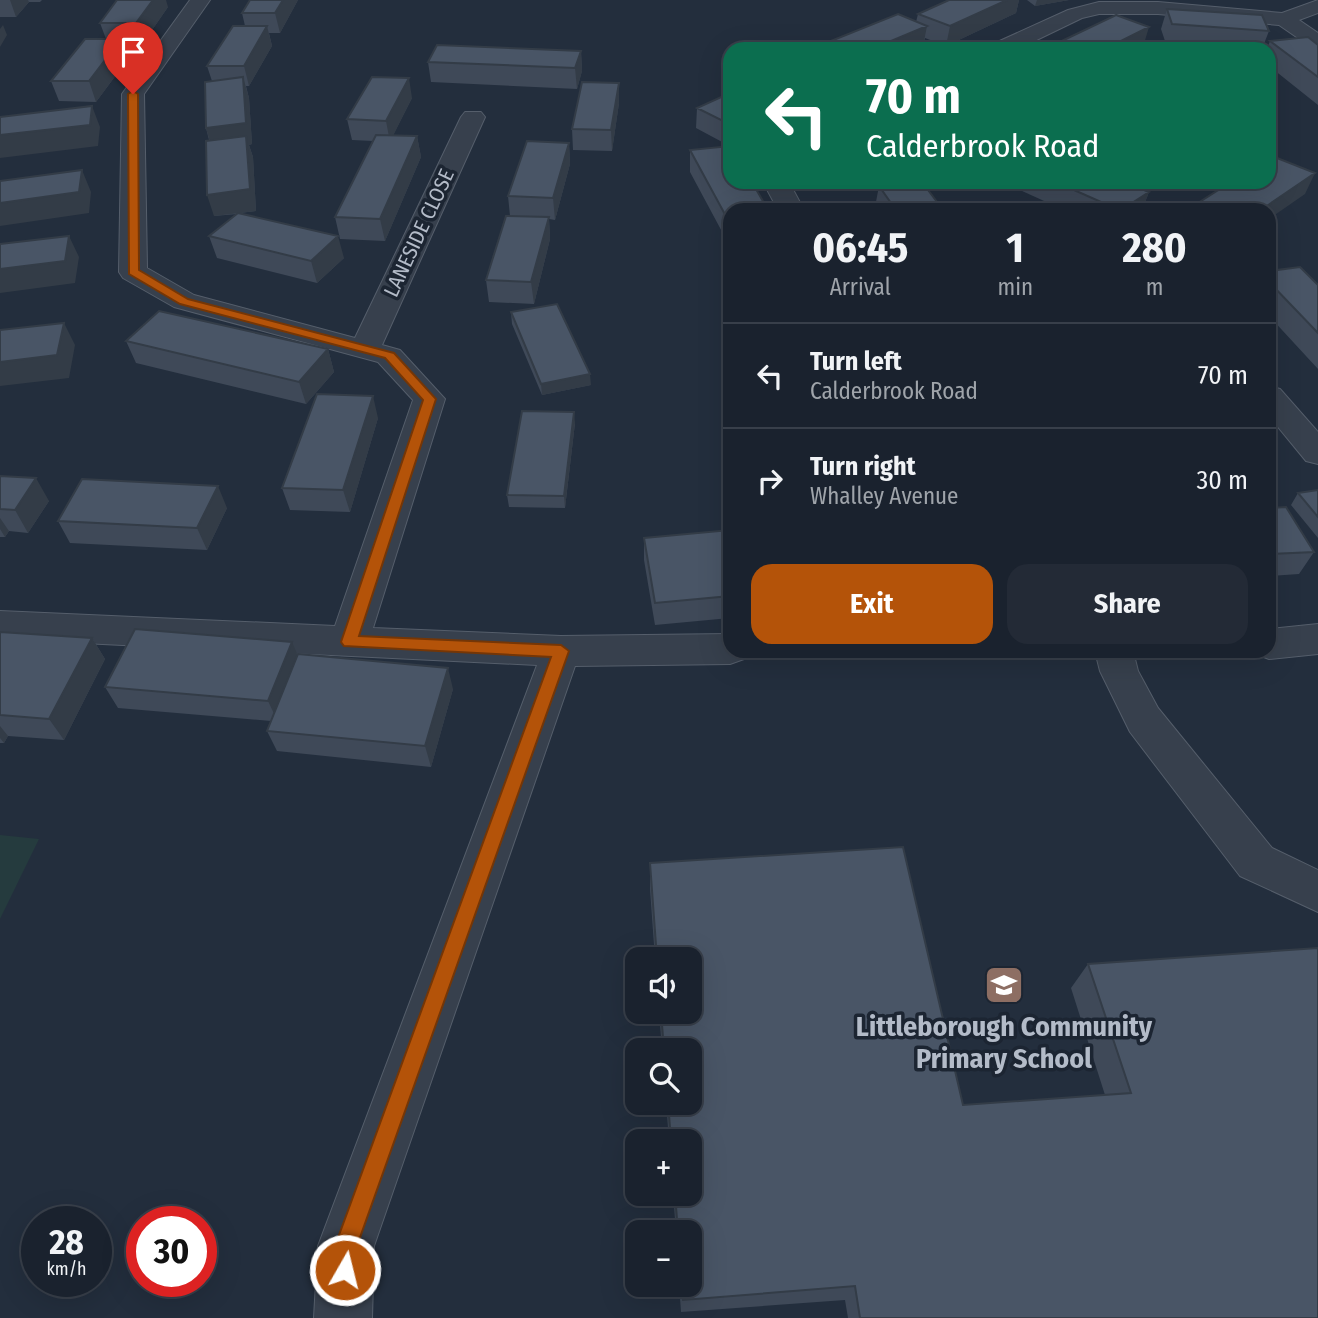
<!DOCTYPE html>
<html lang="en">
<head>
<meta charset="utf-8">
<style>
	body { margin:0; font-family:"Fira Sans Condensed",sans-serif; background:#232a36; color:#f1f3f6; height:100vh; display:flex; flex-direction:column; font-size:26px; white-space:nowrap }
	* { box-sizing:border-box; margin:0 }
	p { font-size:23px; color:#9fa4aa }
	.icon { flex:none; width:38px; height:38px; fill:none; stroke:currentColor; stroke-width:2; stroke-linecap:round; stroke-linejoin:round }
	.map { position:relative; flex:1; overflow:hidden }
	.side { position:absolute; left:723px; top:203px; width:553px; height:455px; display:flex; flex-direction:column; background:#1a222e; border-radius:21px; box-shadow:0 7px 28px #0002,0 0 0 2px #383f4a }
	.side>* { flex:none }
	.top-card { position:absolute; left:723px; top:42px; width:553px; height:147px; border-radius:21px; box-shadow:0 7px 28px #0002,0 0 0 2px #383f4a; background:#0b6e4f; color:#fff; overflow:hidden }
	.tools { position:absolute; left:625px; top:947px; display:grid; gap:14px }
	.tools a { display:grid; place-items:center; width:77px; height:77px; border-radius:14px; background:#1a222e; box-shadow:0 7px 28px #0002,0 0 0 2px #383f4a; font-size:35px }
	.speed { position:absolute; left:21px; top:1206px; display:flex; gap:14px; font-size:35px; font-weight:700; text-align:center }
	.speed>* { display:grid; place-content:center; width:91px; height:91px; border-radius:50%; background:#1a222e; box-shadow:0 7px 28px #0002,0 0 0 2px #383f4a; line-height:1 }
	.speed small { font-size:18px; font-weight:400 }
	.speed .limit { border:10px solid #d22; background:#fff; color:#111 }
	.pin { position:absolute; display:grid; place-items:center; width:60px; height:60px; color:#fff; margin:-72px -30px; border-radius:50% 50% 50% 0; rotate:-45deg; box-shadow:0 0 7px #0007 }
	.pin .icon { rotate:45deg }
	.me { position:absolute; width:77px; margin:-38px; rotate:8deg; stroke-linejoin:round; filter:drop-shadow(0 0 5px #0008) }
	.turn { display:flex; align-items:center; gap:24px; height:147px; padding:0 28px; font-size:32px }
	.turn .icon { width:91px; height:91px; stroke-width:2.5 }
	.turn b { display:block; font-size:49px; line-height:60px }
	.eta { display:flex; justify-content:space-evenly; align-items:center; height:119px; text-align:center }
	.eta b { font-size:42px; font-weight:700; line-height:49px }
	.cta { display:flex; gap:14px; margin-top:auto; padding:14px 28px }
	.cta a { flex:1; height:80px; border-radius:21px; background:#b45309; color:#fff; font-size:28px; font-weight:700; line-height:80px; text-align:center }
	.cta a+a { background:#232a36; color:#f1f3f6 }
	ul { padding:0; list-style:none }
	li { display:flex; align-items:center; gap:21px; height:105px; padding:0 28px; border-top:2px solid #383f4a }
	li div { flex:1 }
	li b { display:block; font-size:26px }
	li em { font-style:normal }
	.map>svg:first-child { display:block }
	.green { fill:#253b3e }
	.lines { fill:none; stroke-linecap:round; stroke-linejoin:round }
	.minor-casing { stroke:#555e6b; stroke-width:2 }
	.minor { fill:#37404d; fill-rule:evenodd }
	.wall { fill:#3f4958 }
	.shaded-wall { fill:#333c47 }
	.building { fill:#495566; stroke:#333c47; stroke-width:2 }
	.route { fill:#b45309; stroke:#753606; stroke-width:2 }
	.labels { text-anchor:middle; stroke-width:7; stroke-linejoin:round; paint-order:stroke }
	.far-street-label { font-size:21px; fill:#b3bbc8; stroke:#1c2532 }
	.near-poi-label { font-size:28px; font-weight:bold; fill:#b3bbc8; stroke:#1c2532 }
</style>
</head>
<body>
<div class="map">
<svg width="1318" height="1318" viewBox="0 0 1318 1318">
	<rect width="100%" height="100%" fill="#232e3d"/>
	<path class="green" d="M0,835L39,839L0,919Z"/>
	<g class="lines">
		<g class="minor-casing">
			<path id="minor" d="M190,0H210L144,94L147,268L194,295L355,338L461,117L465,112H481L485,117L382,345L400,350L445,399L373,628L561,636L730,634V651H748L744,659L730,664L575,666L374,1246L372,1318H314L318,1246L537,665L0,639V611L335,626L413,400L378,362L174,307L123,278L119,272L122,94Z
				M1318,0V13L1299,20L1318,33V49L1311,47L1279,25L1158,14H1099L1082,18L1018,49H990L993,44L1068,10L1099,2H1158L1282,13Z
				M763,182H789L804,210H778Z
				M1269,386L1280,389L1318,432V464L1306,461L1269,416Z
				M1318,624V654L1269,659L1256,654L1254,651H1269V629Z
				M1095,651H1133L1138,671L1158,708L1272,848L1318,870V912L1240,876L1130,732L1100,671Z"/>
		</g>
		<use href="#minor" class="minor"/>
	</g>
	<path class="wall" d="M0,0H42L40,2H29L16,17H0Z
		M298,0L280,33H269L272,46L249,86H246L249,98L252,144L249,145L253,157L256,211L240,213L344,258L317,283L217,258L209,236L237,214L214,216L209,140L206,128L212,81L207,66L245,26L242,13Z
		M949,0H1019L1016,13L946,46L925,38L923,46L916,22L918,14Z
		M1027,0H1069L1035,6Z
		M168,7L143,43H122L128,59L96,102L59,101L51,81L106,39L100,23Z
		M1167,9L1269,31L1262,49H1240L1166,44L1161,29Z
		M1270,41L1318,45V105L1269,66V49H1267Z
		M581,51L582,71L577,89L431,82L428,62Z
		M730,93V141L724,143L696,128L697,108Z
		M412,98L393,135L417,136L421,157L385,241L340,239L335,217L373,141L352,140L347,119Z
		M619,103L612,151L573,150L572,129Z
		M569,143L570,164L555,220L549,219L550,239L534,304L489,302L486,280L510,216L508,196Z
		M690,150L752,182L727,241L690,172Z
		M1002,182H1124L1149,192L1142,210H1064Z
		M879,186L943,210H877L875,207Z
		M1269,271L1318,285V369L1269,316Z
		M511,312L591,385L542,395L512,324Z
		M126,341L328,349L334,372L306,404L136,363Z
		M378,418L350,512L290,510L282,488Z
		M575,423L565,508L509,507L507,495Z
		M0,476L49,501L28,533L9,531L5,537H0Z
		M1318,490V538L1291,505L1298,493Z
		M227,508L207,550L70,543L58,521Z
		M1269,508L1314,552L1299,574L1269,576Z
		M730,530V618L655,625L644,560V538Z
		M0,632L92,638L105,659L64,740L8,736L4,743H0Z
		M298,656L453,689L431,767L277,751L267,731L271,721L118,708L105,687Z
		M650,863L963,1105L1105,1095L1071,988L1088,964L1318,1318H848L845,1300L681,1312L679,1284H690V1232H676L673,1194H690V1141H669L666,1102H690V1050H662L659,1012H690V959H655L650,889Z"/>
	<path class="shaded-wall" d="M10,0H28L29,2L16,17Z
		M153,0H166L168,7L143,43L136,23Z
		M283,0H298L280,33L275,13Z
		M1007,0H1019L1016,13L946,46L950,26Z
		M1037,0H1069L1035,6Z
		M3,25L7,35L0,47V29Z
		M267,26L272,46L249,86L244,66Z
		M927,26L923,46L916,49H872Z
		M1149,27L1143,47L1138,49H1105Z
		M121,39L128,59L96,102L89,81Z
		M581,51L582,71L577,89L575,68Z
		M243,77L249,98L252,144L249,145L253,157L256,211L214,216L207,195L212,149L206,128Z
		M409,78L412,98L390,142L386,121Z
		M619,83V103L612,151L611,130Z
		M92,106L100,127L98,146L0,158V135Z
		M730,120V141L724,143L725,122Z
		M417,136L421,157L385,241L380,219Z
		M569,143L570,164L555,220L553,198Z
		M82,170L91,192L89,213L0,226V203Z
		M1315,173L1305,194L1269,219V210H1261Z
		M1149,192L1142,210H1121Z
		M549,217L550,239L534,304L531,282Z
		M730,219V241H727L728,220Z
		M69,236L79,257L75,283L0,293V269Z
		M338,236L344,258L317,283L311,261Z
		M64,323L75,345L69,378L0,386V362Z
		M328,349L334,372L306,404L299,382Z
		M590,374L591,385L542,395L541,384Z
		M373,396L378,418L350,512L343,490Z
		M574,412L575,423L565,508L564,496Z
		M36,478L49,501L28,533L15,510Z
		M218,486L227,508L207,550L197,528Z
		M0,518L9,531L5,537L0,529Z
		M92,638L105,659L64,740L49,719Z
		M292,642L301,663L278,722L268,701Z
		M448,668L453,689L431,767L425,746Z
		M0,726L8,736L4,743L0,738Z"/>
	<path class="building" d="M117,0H153L136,23H100Z
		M250,0H283L275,13H242Z
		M949,0H1007L950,26L918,14Z
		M1167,9L1262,15L1269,31L1172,24Z
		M898,14L927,26L872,49H811Z
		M1116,15L1149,27L1105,49H1045Z
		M233,26H267L244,66H207Z
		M1308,37L1318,45V77L1270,41Z
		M85,39H121L89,81H51Z
		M437,45L581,51L575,68L428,62Z
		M243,77L246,123L206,128L205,82Z
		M372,77L409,78L386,121L347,119Z
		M582,82L619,83L611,130L572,129Z
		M730,93V120L725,122L697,108Z
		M92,106L90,125L0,135V117Z
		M376,135L417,136L380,219L335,217Z
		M246,136L250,189L207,195L206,141Z
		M527,141L569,143L553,198L508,196Z
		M730,146V182H752L768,210H730V219L728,220L690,150Z
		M1272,156L1315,173L1261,210H1187L1231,182H1269V157Z
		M82,170L79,192L0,203V181Z
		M910,182H922L943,210H896L879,186Z
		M1056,182H1124L1149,192L1121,210H1119Z
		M238,213L338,236L311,261L209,236Z
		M506,216L549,217L531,282L486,280Z
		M69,236L65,261L0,269V244Z
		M1300,267L1318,285V333L1269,282V271Z
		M557,304L590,374L541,384L511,312Z
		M159,311L328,349L299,382L126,341Z
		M64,323L57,355L0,362V330Z
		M317,394L373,396L343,490L282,488Z
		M522,411L574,412L564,496L507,495Z
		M0,476L36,478L15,510L0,509Z
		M82,479L218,486L197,528L58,521Z
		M1318,490V517L1298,493Z
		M1286,507L1314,552L1269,554V508Z
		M730,530V596L655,603L644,538Z
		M135,629L292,642L268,701L105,687Z
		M0,632L92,638L49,719L0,715Z
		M298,654L448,668L425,746L267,731Z
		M903,847L963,1105L1131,1093L1088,964L1318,948V1318H860L855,1286L683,1300L681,1284H690V1232H678L675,1194H690V1141H671L668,1102H690V1050H664L661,1012H690V959H657L650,863Z"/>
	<path class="route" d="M133,91L138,94L139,270L188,299L394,353L436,399L359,636L561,645L569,651L357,1246V1270L353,1278L345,1282L337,1278L334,1270L335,1246L551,657L344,646L341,642L423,400L385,358L180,304L129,274L128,94Z"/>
	<defs>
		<g id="school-square" transform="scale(2.0125)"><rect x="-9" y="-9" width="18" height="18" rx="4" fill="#8d6e63" stroke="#1c2532"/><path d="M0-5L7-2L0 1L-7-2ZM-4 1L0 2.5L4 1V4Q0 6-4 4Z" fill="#fff"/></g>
	</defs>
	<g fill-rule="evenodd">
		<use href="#school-square" x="1004" y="985"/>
	</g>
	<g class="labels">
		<g class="far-street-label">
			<text transform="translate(419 233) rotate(-65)" y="7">LANESIDE CLOSE</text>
		</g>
		<g class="near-poi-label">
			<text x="1004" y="1036">Littleborough Community<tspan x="1004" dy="32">Primary School</tspan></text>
		</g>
	</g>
</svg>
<div class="tools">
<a><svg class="icon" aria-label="sound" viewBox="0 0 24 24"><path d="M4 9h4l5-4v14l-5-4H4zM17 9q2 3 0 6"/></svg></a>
<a><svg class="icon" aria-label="search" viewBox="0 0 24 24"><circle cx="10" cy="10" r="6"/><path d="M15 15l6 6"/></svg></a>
<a>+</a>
<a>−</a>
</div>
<div class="speed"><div>28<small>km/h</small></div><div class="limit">30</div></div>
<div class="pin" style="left:133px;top:94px;background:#d93025"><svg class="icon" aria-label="arrive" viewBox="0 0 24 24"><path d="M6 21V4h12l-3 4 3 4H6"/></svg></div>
<svg class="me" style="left:345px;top:1270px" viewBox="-20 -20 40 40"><circle r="17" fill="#b45309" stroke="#fff" stroke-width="3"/><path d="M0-11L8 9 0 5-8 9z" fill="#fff"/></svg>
<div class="top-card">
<div class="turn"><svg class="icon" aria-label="left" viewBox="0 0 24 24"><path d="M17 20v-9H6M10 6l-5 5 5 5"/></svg><div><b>70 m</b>Calderbrook Road</div></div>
</div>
<section class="side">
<div class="eta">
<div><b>06:45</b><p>Arrival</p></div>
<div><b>1</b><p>min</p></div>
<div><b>280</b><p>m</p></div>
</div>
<ul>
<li><svg class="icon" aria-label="left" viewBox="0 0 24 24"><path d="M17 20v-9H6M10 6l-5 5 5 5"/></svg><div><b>Turn left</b><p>Calderbrook Road</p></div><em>70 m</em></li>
<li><svg class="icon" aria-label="right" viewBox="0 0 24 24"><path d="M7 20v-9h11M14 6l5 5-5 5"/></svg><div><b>Turn right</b><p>Whalley Avenue</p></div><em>30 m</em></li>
</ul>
<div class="cta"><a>Exit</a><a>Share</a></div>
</section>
</div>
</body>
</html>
